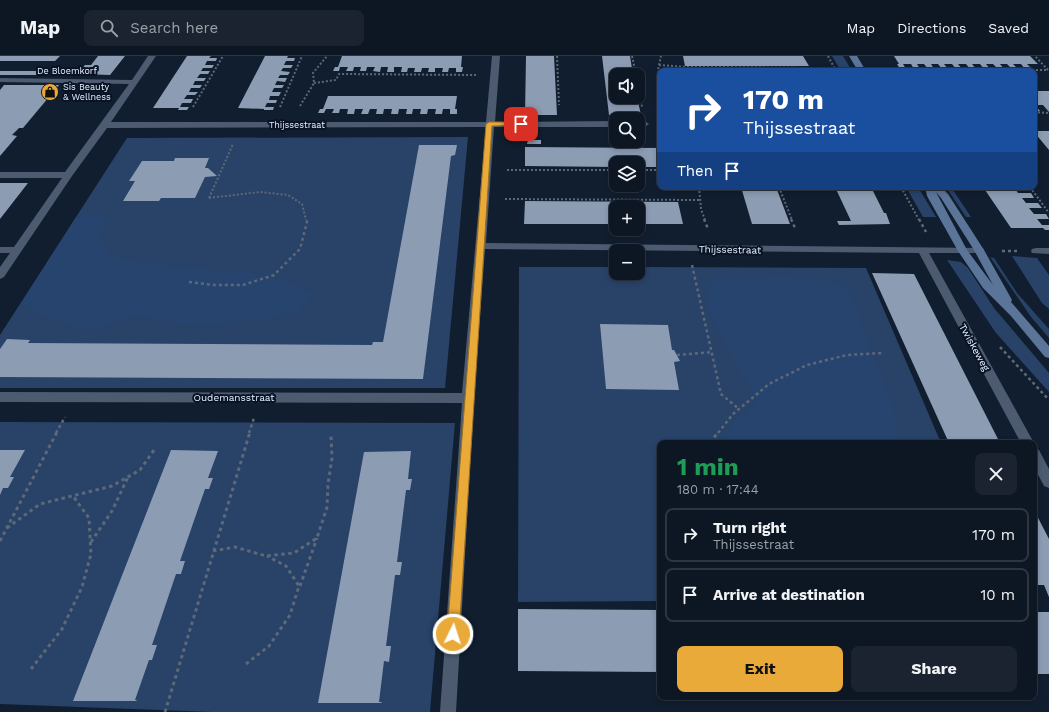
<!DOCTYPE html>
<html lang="en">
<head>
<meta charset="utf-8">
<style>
	body { margin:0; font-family:"Work Sans",sans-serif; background:#1b2330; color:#f1f3f6; height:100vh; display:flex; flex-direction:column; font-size:15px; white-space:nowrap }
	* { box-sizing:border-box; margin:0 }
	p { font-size:13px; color:#9a9fa6 }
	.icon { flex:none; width:22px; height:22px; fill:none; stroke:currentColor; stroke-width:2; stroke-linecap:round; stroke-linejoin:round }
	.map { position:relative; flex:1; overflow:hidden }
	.drawer { position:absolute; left:657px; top:384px; width:380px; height:260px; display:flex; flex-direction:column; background:#0d1623; border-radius:8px; box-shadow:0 2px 6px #0003,0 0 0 1px #2d3541 }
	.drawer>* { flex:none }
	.guide { position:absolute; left:657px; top:12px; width:380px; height:122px; border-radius:8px; box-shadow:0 2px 6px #0003,0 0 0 1px #2d3541; background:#1a4fa0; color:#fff; overflow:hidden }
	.buttons { position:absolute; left:609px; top:12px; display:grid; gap:8px }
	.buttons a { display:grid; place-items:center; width:36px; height:36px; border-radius:8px; background:#0d1623; box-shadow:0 2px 6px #0003,0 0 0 1px #2d3541; font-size:20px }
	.pin { position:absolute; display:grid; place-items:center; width:34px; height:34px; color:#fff; margin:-17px; border-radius:8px; box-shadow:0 2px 6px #0006 }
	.me { position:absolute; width:44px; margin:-22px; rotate:4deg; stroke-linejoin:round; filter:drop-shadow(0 0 3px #0008) }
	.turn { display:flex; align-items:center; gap:14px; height:84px; padding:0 20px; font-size:18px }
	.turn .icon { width:52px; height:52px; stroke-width:2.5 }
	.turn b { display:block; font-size:28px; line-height:34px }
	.then { display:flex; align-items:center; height:38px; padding:0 20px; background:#0003; gap:8px; font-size:15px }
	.round { display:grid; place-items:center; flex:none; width:42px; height:42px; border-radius:8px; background:#1b2330 }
	.summary { display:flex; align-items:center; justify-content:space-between; height:68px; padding:0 20px }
	h1 { font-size:24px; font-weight:700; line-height:30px; color:#1e9e55 }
	.primary-button { display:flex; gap:8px; margin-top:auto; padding:8px 20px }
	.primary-button a { flex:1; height:46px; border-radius:8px; background:#eaaa39; color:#111; font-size:16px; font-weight:700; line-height:46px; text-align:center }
	.primary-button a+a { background:#1b2330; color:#f1f3f6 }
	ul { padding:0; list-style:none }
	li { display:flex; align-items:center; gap:12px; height:54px; margin:0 8px 6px; padding:0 12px; border:2px solid #2d3541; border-radius:8px }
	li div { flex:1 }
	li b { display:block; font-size:15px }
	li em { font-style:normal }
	header { display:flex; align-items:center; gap:24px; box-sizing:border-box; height:56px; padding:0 20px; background:#0d1623; border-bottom:1px solid #2d3541 }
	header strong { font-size:19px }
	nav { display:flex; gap:22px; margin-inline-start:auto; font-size:14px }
	.search { width:280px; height:36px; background:#1b2330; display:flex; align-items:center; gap:10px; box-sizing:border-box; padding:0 14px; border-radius:8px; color:#9a9fa6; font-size:15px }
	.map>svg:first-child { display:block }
	.green { fill:#284268 }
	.forest { fill:#27446e }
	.building { fill:#8c9cb3 }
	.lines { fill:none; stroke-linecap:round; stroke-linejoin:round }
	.path-far2 { stroke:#5d6878; stroke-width:2; stroke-dasharray:2 2; stroke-linecap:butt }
	.path-far1 { stroke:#5d6878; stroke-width:2.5; stroke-dasharray:3 3; stroke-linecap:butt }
	.path { stroke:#5d6878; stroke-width:3; stroke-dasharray:3.5 3.5; stroke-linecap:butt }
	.street { fill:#4c5b70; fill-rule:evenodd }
	.secondary { fill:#5b7599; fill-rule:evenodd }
	.route { fill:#eaaa39; stroke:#986e25 }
	.labels { text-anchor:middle; stroke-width:4; stroke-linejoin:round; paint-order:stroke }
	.far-street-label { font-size:9px; fill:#e9f1fe; stroke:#081425 }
	.far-poi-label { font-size:9px; fill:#e9f1fe; stroke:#081425; text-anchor:start }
	.street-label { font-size:10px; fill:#e9f1fe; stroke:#081425 }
</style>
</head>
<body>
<header>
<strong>Map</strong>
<div class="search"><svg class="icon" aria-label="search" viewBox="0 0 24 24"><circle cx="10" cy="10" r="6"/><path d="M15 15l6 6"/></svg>Search here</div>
<nav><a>Map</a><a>Directions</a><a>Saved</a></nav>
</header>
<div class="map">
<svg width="1049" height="656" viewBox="0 0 1049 656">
	<rect width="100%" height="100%" fill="#111e2f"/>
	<path class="green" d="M832,0H843L852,15H841Z
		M468,81L445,332H0V279L127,82Z
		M906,131H918L936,161H923Z
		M946,131H951L971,161H966Z
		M1012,200L1037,202L1049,219V253L1042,247Z
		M990,201L994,202L1017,237L1049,273V282L1031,261Z
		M947,204L961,206L968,212L994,252L1049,317V336L996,277Z
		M519,211H616V217H638V211L866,212L941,387H660V545L518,546Z
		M0,366L455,367L430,656H212L0,648Z"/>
	<path class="forest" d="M91,157L107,163L100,180L107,193L120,204L150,206L182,211L251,217L285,223L314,239L299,255L270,263L205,269L164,266L133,260L101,273L82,274L35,257L22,246L76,161Z
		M787,220L823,224L847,229L857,251L864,276L894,352L899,386L721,387L736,364L757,346L709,256L706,238L712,224Z"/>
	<path class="building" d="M0,0H60L55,5H0Z
		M98,0H125L110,19L82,18L84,16H79L85,9H91Z
		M187,0H211L209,2H217L216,5H207L205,9H214L212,12H203L201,15H210L208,18H200L197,22H206L204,25H195L193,29H202L200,32H191L189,36H198L195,39H187L184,43H193L191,47H182L180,51H189L187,54H178L179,52H153Z
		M265,0H288L287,2H295L294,5H286L284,9H293L291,12H283L281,15L290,16L288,19H280L278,22H287L285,26L277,25L275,29H284L282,32H274L272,36H281L279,40H270L269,44H277L276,47H267L265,51H274L273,54H264V53L238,52Z
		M342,0H462L461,11H463L462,16H456V12H449L448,16H442L443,12H435V16H428L429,12H422L421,16H414L415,12H408L407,16H401L402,11H394V16H387L388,11H381L380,16L373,15L375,11H367L366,15H360L361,11H354L353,15H346L348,11H340L339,15H333L335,11H338Z
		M526,0H554L557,59H525Z
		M602,0H630L633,19H616V41H637L641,59H609Z
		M683,0H803L809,10H685Z
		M894,0H1030L1038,8H1027L1032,13H1025L1021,8H1013L1018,13H1012L1007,8H1000L1004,13H998L993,8H986L990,13H984L980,8H972L976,13H970L966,8H958L962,13H956L952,8H944L948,13H942L938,8H931L934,13H928L924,8H917L920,13H914L911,8H903L906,13H900L897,8H899Z
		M0,15H41L38,19H0Z
		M4,29H59L23,72H19L12,79L17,80L0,100V34Z
		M1034,35H1049V56L1043,49H1035L1040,55H1034Z
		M328,40H457L455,53H457V58H450V53H443L442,58H435L436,53H428L427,58H420L421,53H413L412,58H406L407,53H399L398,58H391L392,53H384L383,58H376L377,53H370L368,58H361L363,53H355L354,58H347L348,53H340L339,57H332L334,53H326L324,57H318L320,53H323Z
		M1034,75H1049V94L1034,76Z
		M528,84H541V88H527Z
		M419,89H457L455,99L451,100L423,323L0,321V293L7,283L30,284L28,287L372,289L373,286H383Z
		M525,91L660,92V111H638V107H616V111L525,110Z
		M175,102H209L205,112H208L217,120L205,121L195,142H161L159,145H123L135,125H129L142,105H174Z
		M0,127H28L0,163Z
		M741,131H776L790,168H752Z
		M835,131H871L884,157H886L890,168L839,169L837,165H851Z
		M983,131H1014L1018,137H1031L1034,142H1022L1026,147H1038L1042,152H1029L1034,158H1046L1049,163H1037L1042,169H1049V174H1045L1043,172H1011Z
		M525,145L678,146L683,168H638V151H616V168H524Z
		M872,217L914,218L1000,387H949Z
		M600,268L668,269L672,294H674L680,305L674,306L679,334L606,333Z
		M0,394H25L10,421H14L8,432H3L0,439Z
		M171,394L218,395L208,422H213L209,433H205L180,505H185L181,518H176L152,589H157L152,604H149L135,644H137L136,645H73Z
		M411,395L408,423H412L410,434H406L397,506H402L400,519H395L386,590H391L389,606L384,605L379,646H382L381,647H318L364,396Z
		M1034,454L1049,483V541L1044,529H1034Z
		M518,553L660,554V616L518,615Z
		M1034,556H1049V618H1034Z"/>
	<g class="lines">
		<path class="path-far2" d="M557,0L559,49
			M632,0L636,19
			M828,0L836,15
			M659,9L687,11L811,12
			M896,14H1048L1035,0
			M314,27L336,24L339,18L476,19
			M638,29L642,51
			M660,29L658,14L661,0
			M300,50L314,27L313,17L327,0
			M193,51L223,0
			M280,51L302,0
			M1034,56L1049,57
			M507,114H616
			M638,114H660
			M699,131L701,153L705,164
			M779,131L792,164
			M901,131L919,164
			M1030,131L1049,157
			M209,142L233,88
			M209,142L260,136L288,139L302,148L306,164
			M505,143L700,144"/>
		<path class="path-far1" d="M704,163L708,173
			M791,163L795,172
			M919,163L926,176
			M1002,195H1019
			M692,209L721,338L739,353
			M189,226L214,229H243L274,219L300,193L307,166L306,163
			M1000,291L1049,344
			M677,299L712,296
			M56,377L65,361
			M249,377L254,362
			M718,377L733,358L769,328L807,309L847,299L882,297"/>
		<path class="path" d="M710,387L718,376
			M7,472L40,448L112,430L140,414L154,394
			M0,485L57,376
			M91,486L112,455L128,421
			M213,495L235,491L266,500L294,497L317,482L327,451L328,428L332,402L331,380
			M300,530L317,482
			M246,608L269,590L290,559L299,530L286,510L267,500
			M31,613L62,573L82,531L91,498L89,462L73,440
			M165,656L250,376"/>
		<path class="street" d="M148,0H156L111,66H486L492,0H500L495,66L616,65V71H494L486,187L983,192L984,194L983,196L979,197H929L1034,387H1021L919,197L485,193L474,342L456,656H440L462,347L0,346V336L462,337L486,71L107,72L72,120L4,221L0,223V211L10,197H0V191H14L62,122H0V116H65L129,28L0,26V22L132,24Z
			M638,65H645L649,68L645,71H638Z
			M1036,192H1049V198L1032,197L1031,195L1032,193Z
			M1034,393L1039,394L1049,413V432L1044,430L1034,411Z"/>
		<path class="secondary" d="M849,0H857L866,15H858Z
			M925,131H941L948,138L984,194L1012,244L1011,246L1049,290V302L1045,301L1011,260L983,232L958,195L927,140ZM936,136L941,142L974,194L993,229L967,194Z"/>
	</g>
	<path class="route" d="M521,66L524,68L523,69L492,70L459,578L457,582L453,583L449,582L447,578L486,68L489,66Z"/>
	<defs>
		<g id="shop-disc" transform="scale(0.9)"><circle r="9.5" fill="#eaaa39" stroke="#081425"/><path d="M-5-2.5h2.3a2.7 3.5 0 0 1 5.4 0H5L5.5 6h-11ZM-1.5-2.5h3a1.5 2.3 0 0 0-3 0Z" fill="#111"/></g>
	</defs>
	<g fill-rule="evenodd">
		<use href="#shop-disc" x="50" y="36"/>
	</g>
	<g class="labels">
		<g class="far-street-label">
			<text x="67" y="18">De Bloemkorf</text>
			<text x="297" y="72">Thijssestraat</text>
		</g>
		<g class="far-poi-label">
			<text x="63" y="34">Sis Beauty<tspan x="63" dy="10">&amp; Wellness</tspan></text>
		</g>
		<g class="street-label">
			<text transform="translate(730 193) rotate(1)" y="4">Thijssestraat</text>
			<text transform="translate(975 291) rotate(61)" y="4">Twiskeweg</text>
			<text x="234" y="345">Oudemansstraat</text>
		</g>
	</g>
</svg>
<div class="buttons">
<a><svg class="icon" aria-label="sound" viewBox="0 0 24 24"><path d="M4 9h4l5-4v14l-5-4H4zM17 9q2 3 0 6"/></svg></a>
<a><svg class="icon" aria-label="search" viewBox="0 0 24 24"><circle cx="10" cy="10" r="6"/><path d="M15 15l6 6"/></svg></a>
<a><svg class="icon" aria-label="layers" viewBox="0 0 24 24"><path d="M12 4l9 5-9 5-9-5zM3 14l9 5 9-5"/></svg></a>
<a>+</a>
<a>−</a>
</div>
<div class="pin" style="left:521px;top:68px;background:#d93025"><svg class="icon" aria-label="arrive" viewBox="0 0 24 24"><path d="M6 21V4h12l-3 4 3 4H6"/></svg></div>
<svg class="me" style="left:453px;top:578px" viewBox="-20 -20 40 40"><circle r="17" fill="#eaaa39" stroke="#fff" stroke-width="3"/><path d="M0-11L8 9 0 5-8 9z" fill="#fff"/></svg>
<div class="guide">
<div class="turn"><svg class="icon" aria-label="right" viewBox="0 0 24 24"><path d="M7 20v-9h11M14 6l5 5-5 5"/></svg><div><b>170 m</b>Thijssestraat</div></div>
<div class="then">Then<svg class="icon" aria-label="arrive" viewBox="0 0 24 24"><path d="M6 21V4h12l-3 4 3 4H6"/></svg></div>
</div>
<section class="drawer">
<div class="summary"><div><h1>1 min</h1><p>180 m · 17:44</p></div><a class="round"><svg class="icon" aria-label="close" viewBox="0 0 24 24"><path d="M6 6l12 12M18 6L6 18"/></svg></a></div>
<ul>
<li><svg class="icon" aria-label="right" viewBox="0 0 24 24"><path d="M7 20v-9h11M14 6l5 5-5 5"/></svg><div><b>Turn right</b><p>Thijssestraat</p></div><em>170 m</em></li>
<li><svg class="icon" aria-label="arrive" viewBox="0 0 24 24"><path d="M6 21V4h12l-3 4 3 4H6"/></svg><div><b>Arrive at destination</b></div><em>10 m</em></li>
</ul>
<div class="primary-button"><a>Exit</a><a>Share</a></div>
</section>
</div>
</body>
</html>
